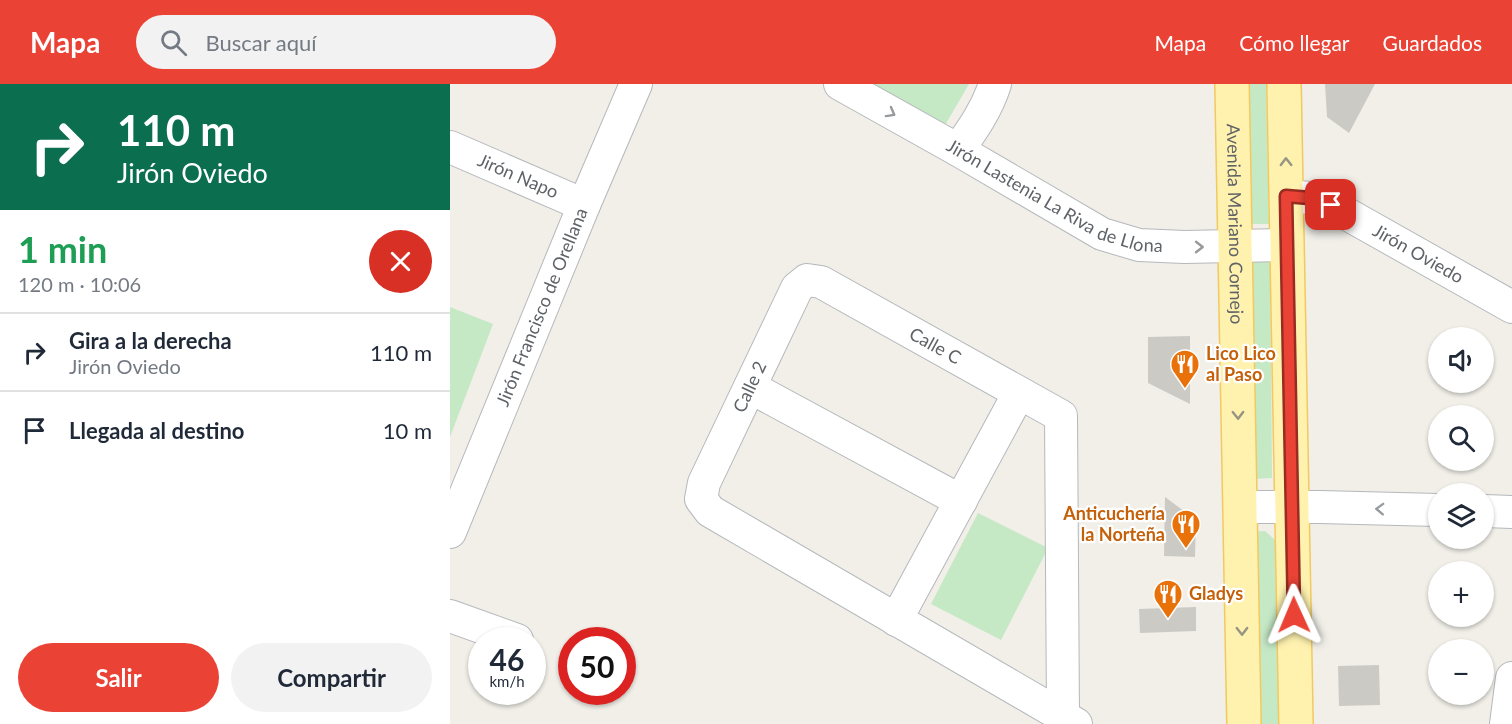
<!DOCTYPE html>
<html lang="es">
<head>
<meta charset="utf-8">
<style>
	body { margin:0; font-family:Lato,sans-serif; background:#f2f2f3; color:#1f2937; height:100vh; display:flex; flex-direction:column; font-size:22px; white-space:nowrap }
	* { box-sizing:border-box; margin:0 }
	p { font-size:20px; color:#747a83 }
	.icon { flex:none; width:33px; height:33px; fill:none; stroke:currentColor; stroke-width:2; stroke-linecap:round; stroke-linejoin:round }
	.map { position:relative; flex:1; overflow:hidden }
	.drawer { display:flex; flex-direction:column; background:#fff; width:450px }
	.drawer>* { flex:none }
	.hud { background:#0b6e4f; color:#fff; overflow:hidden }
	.fabs { position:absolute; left:978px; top:243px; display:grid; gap:12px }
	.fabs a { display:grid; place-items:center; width:66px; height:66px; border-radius:50%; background:#fff; box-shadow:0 2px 4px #0004; font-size:30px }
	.speed { position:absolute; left:18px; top:543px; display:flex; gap:12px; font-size:30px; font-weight:700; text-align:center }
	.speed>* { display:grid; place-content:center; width:78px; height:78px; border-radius:50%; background:#fff; box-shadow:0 2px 4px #0004; line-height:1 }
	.speed small { font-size:15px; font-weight:400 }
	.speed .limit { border:9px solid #d22; background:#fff; color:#111 }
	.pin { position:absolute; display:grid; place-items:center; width:51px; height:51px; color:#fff; margin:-26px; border-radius:12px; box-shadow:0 3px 9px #0006 }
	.me { position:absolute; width:66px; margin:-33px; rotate:359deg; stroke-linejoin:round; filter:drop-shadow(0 0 4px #0008) }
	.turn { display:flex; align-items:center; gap:21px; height:126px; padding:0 18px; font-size:27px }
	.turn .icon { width:78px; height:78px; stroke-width:2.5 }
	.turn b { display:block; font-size:42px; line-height:51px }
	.round { display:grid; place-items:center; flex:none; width:63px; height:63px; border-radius:32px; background:#f2f2f3 }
	.head { display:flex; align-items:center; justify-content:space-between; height:102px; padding:0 18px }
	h1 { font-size:36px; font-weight:700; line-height:45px; color:#1e9e55 }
	.button { display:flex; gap:12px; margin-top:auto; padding:12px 18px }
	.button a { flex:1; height:69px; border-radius:36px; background:#ea4335; color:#fff; font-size:24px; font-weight:700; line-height:69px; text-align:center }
	.button a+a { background:#f2f2f3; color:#1f2937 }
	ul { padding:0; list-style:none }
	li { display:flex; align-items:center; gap:18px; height:78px; padding:0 18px; border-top:2px solid #e0e1e3 }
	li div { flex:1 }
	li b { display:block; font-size:22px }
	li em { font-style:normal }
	header { display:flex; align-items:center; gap:36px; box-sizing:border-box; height:84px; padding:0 30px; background:#ea4335; color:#fff }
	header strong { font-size:28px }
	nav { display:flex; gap:33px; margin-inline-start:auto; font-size:21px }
	.search { width:420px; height:54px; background:#f2f2f3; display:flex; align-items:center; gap:15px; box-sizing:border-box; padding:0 21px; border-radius:33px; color:#747a83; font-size:22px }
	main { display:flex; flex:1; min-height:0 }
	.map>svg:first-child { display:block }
	.green { fill:#c5e8c5 }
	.building { fill:#cccac5 }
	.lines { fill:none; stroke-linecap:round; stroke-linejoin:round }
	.minor-casing { stroke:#b5b8bc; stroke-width:34 }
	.major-casing { stroke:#f2c960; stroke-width:36 }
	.minor { stroke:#fff; stroke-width:32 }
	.major { stroke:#fff2af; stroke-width:33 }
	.oneway { stroke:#979a9d }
	.oneway2 { stroke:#979581 }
	.route-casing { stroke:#982c22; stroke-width:15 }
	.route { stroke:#ea4335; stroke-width:10 }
	.labels { text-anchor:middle; stroke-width:4.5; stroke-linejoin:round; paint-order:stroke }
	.street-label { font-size:18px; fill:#5f6368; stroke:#fff }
	.food-label { font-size:18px; font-weight:bold; fill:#c56008; stroke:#fff; text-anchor:start }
</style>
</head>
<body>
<header>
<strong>Mapa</strong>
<div class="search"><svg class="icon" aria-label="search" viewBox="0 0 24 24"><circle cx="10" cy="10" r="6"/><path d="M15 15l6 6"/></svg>Buscar aquí</div>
<nav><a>Mapa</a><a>Cómo llegar</a><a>Guardados</a></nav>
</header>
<main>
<section class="drawer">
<div class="hud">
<div class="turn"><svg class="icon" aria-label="right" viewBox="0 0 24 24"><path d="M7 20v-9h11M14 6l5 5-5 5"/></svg><div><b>110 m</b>Jirón Oviedo</div></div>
</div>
<div class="head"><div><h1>1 min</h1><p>120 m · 10:06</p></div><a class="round" style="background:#d93025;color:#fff"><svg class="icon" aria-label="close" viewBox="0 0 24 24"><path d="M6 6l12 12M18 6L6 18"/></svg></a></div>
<ul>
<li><svg class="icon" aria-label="right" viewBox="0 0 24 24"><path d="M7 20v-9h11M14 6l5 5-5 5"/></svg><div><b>Gira a la derecha</b><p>Jirón Oviedo</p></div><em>110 m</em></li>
<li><svg class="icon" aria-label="arrive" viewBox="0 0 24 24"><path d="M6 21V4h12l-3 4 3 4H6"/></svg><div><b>Llegada al destino</b></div><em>10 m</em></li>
</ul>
<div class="button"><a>Salir</a><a>Compartir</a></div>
</section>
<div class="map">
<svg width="1062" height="640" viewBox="0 0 1062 640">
	<rect width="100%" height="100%" fill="#f1efe8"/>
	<path class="green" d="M413,0H519L494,43Z
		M779,0H816L819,140H781Z
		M820,165L822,394L785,396L780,169Z
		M0,223L43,240L0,353Z
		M528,429L598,464L551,556L481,520Z
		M815,447L825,456L829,640H792L797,448Z"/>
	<path class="building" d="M875,0H925L899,49L877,33Z
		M740,252V320L698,299V253Z
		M715,413L746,436L745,473L714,472Z
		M746,523V547L690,549L689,525Z
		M929,581L930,621L889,622L888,582Z"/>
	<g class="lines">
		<g class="minor-casing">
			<g id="minor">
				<path id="s1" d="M390,0L508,66L652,150L689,161L734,163L837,161"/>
				<path id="s2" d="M0,63L134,121"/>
				<path d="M508,66C523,45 537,25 545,0"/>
				<path id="s3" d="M836,112L860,114L881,121L1062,223"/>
				<path d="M300,303L511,417"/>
				<path d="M790,423H870L988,426"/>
				<path d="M1034,427L1062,428"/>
				<path id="s4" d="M0,448L134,121L186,0"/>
				<path d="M0,532L67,556"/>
				<path d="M446,536L569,309"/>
				<path d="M613,632L611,332L371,198L357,196L347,204L254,399L251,415L260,427L626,640"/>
				<path d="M1056,640L1062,594"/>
			</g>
		</g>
		<g class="major-casing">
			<g id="major">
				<path id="s5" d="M782,0L794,640"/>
				<path d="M834,0L846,640"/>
			</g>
		</g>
		<use href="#minor" class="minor"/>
		<use href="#major" class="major"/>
	</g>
	<defs><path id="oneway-chevron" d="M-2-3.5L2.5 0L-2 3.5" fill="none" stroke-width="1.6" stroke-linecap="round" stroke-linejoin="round" transform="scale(1.5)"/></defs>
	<g class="oneway">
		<use href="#oneway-chevron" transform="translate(441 29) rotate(29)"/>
		<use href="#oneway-chevron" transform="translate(749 163)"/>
		<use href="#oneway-chevron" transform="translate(930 425) rotate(-178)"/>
	</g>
	<g class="oneway2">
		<use href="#oneway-chevron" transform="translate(836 78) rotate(-91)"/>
		<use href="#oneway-chevron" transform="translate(788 331) rotate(89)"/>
		<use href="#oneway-chevron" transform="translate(792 547) rotate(89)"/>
	</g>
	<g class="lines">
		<g class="route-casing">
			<path id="route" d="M844,531L836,112L860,114L881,121"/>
		</g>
		<use href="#route" class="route"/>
	</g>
	<defs>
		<g id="restaurant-pin" transform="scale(1.5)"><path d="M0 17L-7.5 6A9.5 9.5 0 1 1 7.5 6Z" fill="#e8710a" stroke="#fff"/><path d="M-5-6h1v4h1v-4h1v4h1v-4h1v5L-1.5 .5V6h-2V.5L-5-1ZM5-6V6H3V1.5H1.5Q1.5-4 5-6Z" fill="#fff"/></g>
	</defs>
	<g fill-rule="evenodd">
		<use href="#restaurant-pin" x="735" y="280"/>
		<use href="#restaurant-pin" x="736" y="440"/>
		<use href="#restaurant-pin" x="718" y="510"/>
	</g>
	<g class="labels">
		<g class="street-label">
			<text dy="6" stroke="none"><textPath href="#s2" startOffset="74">Jirón Napo</textPath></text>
			<text dy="6" stroke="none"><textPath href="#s1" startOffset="244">Jirón Lastenia La Riva de Llona</textPath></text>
			<text dy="6" stroke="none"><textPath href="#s5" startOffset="140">Avenida Mariano Cornejo</textPath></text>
			<text dy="6" stroke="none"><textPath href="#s3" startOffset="146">Jirón Oviedo</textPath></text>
			<text dy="6" stroke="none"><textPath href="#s4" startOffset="243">Jirón Francisco de Orellana</textPath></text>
			<text transform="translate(485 262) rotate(29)" y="6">Calle C</text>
			<text transform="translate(300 303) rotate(-65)" y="6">Calle 2</text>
		</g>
		<g class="food-label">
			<text x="756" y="276">Lico Lico<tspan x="756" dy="21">al Paso</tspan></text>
			<text x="715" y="436" text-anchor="end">Anticuchería<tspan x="715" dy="21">la Norteña</tspan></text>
			<text x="739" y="516">Gladys</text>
		</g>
	</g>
</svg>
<div class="fabs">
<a><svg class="icon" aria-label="sound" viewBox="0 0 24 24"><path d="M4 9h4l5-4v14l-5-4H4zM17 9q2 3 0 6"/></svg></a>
<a><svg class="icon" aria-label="search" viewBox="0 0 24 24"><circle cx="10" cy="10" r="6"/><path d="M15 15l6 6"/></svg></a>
<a><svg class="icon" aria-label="layers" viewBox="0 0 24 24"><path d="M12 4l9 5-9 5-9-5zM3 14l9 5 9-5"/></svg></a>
<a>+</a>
<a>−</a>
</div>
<div class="speed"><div>46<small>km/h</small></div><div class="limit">50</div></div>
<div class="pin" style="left:881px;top:121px;background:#d93025"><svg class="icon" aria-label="arrive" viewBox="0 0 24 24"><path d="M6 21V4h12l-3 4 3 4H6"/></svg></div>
<svg class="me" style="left:844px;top:531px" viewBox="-20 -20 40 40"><path d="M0-17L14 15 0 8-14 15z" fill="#ea4335" stroke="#fff" stroke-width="4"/></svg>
</div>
</main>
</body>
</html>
